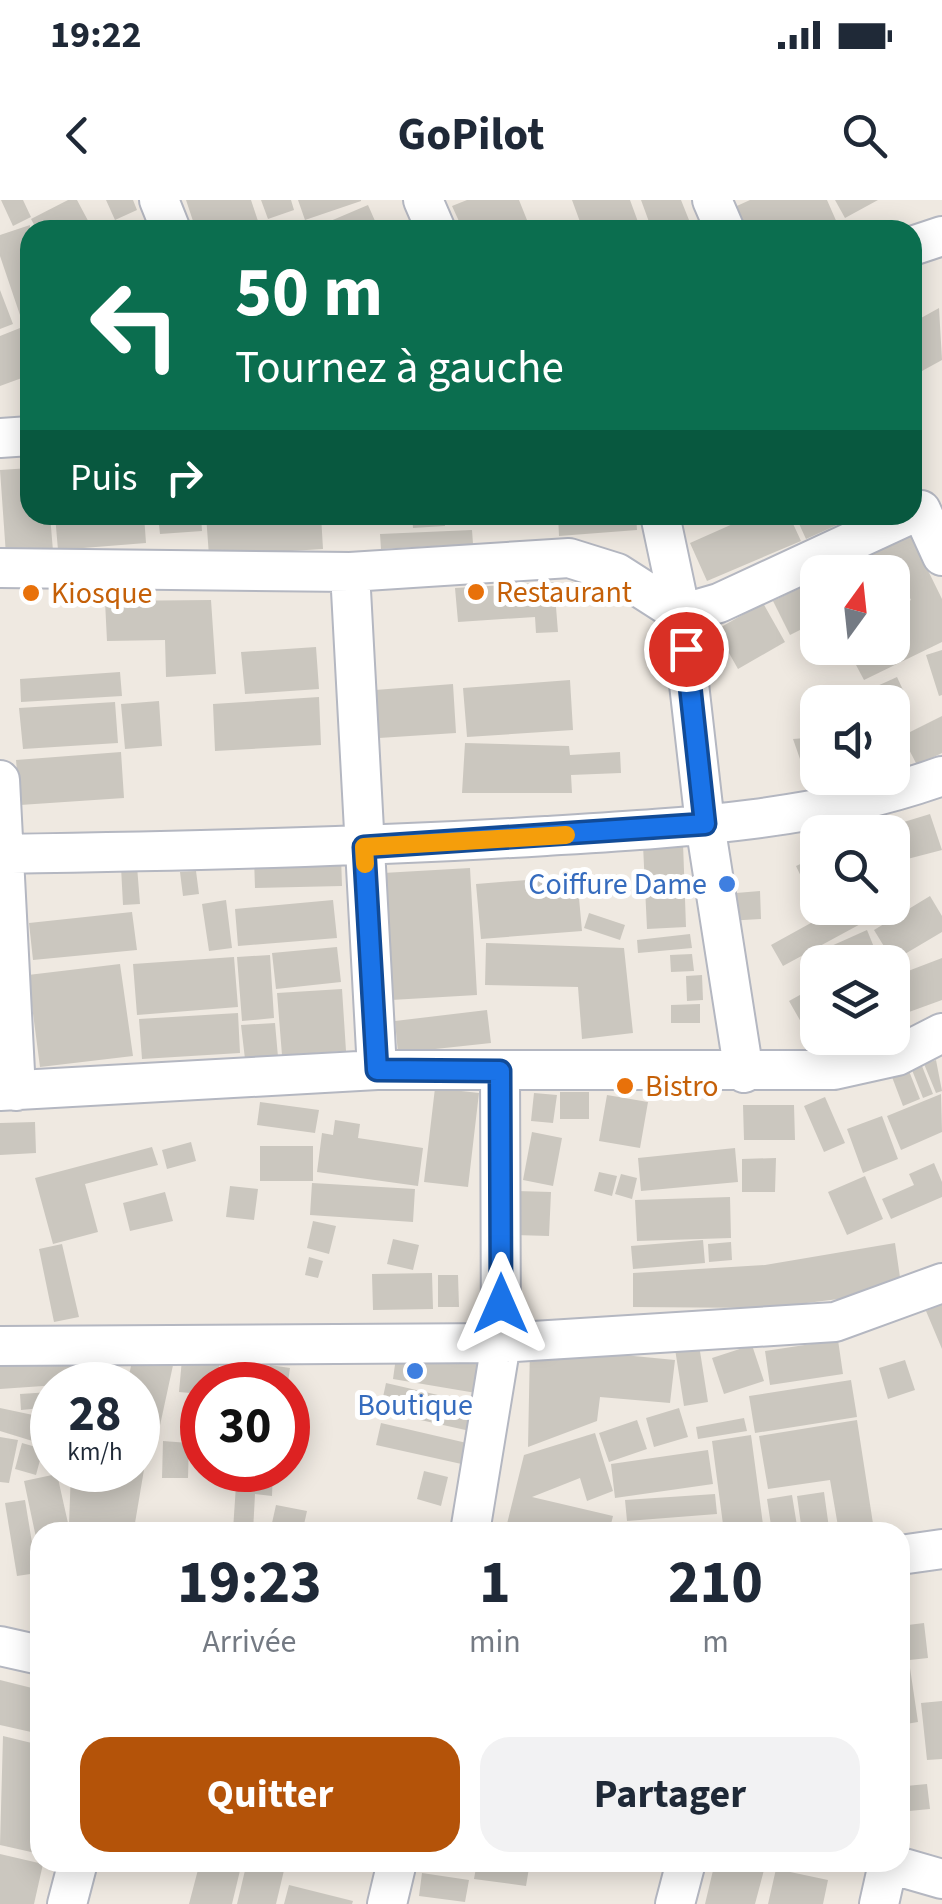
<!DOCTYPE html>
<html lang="fr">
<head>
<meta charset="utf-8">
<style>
	body { margin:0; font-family:"Source Sans 3",sans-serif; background:#f2f2f3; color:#1f2937; height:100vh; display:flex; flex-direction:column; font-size:38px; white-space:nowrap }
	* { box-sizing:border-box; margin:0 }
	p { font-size:32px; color:#747a83 }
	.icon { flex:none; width:55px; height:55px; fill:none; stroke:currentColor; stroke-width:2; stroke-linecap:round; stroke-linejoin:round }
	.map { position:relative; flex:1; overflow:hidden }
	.drawer { position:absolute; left:30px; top:1322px; width:880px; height:350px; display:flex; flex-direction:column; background:#fff; border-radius:30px; box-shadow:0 5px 25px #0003 }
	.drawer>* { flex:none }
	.guide { position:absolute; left:20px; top:20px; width:902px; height:305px; border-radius:30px; box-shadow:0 5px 25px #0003; background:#0b6e4f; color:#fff; overflow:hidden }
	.needle { width:65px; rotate:15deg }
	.fabs { position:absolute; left:800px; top:355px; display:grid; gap:20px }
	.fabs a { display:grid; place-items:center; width:110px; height:110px; border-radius:20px; background:#fff; box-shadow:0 5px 25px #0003; font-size:50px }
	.speed { position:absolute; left:30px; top:1162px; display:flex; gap:20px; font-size:50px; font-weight:700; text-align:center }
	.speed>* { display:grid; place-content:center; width:130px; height:130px; border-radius:50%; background:#fff; box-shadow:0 5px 25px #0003; line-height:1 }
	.speed small { font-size:25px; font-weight:400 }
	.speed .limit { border:15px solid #d22; background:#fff; color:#111 }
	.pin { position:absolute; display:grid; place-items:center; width:85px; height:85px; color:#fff; margin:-42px; border:5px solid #fff; border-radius:50%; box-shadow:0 2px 10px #0007 }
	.me { position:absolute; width:110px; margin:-55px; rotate:0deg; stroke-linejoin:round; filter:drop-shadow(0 0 8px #0008) }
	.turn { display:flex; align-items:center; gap:35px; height:210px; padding:0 50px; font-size:45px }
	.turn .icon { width:130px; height:130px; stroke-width:2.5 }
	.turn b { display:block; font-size:70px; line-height:85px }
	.then { display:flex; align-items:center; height:95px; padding:0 50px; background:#0003; gap:20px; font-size:38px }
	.eta { display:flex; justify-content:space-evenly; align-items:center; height:170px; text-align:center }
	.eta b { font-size:60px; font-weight:700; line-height:70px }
	.button { display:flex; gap:20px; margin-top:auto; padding:20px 50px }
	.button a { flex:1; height:115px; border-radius:30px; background:#b45309; color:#fff; font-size:40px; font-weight:700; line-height:115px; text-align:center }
	.button a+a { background:#f2f2f3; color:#1f2937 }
	.status { display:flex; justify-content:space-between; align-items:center; height:70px; padding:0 50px; background:#fff; direction:ltr }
	.status svg { height:28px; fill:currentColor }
	header { display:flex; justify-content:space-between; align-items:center; height:130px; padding:0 50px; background:#fff; font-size:45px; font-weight:700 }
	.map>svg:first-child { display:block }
	.building { fill:#cbc7bf }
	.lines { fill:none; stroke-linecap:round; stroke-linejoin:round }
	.minor-casing { stroke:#b4b7c1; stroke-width:42 }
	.minor { stroke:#fff; stroke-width:38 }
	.route-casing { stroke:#114b97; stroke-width:25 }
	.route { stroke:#1a73e8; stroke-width:18 }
	.slow { stroke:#f59e0b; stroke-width:18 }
	.food-dot { fill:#e8710a; stroke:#fff; stroke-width:4 }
	.shop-dot { fill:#3f7fe0; stroke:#fff; stroke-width:4 }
	.labels { text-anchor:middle; stroke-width:10; stroke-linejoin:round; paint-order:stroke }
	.food-label { font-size:30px; fill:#c56008; stroke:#fff; text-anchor:start }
	.shop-label { font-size:30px; fill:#366cbe; stroke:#fff; text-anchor:end }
</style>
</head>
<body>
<div class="status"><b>19:22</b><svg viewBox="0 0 49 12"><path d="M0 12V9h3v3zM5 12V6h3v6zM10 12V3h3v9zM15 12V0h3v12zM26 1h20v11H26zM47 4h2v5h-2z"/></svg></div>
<header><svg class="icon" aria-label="back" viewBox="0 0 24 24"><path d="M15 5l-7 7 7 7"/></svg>GoPilot<svg class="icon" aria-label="search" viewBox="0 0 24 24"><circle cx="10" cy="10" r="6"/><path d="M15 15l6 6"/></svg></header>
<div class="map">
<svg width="942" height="1704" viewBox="0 0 942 1704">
	<rect width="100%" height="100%" fill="#efe9e1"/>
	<path class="building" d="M1,0H23L31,17L13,26Z
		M68,0H77L93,30H37L31,19Z
		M106,0H133L137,10L115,20Z
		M186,0H251L261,30H196Z
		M261,0H291L294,10L268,19Z
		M298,0H361V1L305,20Z
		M467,0H519L531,30H463L452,6Z
		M572,0H630L641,30H583Z
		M641,0H681L693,30H652Z
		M750,0H827L838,25L832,30H737L728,10Z
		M835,0H878L845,18Z
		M368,5L379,30H332L328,22Z
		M30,25V115L21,118L0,56V35Z
		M0,90L13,124L0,129Z
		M939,108L942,160L922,171L912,153V123Z
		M30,124V175L0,186V136Z
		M30,268V315H50L53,351L6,355L0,270Z
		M55,315H144L146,343L58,350Z
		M158,315H201L202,331L160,334Z
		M206,315H321L323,349L209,356Z
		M412,315H444L445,326L413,328Z
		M558,315H636L637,330L559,336Z
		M753,315H789L801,341L707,381L690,343Z
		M795,315H859L806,339Z
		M472,330L473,344L381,349L380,334Z
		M910,334L942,399V442L864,480L847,448H892V410L911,400L901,381L892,385V372H831Z
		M818,379V421L790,435L773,401Z
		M554,382L558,432L536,433L535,417L458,422L455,388Z
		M211,400L216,474L166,477L165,440L107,441L105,401Z
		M763,403L785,442L738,469L716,430Z
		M316,447L319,489L245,494L241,452Z
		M942,450V495L939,496L926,455Z
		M120,472L122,496L21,502L20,479Z
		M897,477L910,505L892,512V502H869L864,492Z
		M570,480L573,530L467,537L463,488Z
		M453,484L456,533L379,538L375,490Z
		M319,497L321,545L215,551L213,504Z
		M159,501L162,546L125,549L121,504Z
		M115,502L118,543L23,549L19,508Z
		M942,516V553L917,565L902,536Z
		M818,537V578L848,579L822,584L807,579L793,539Z
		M465,543L569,546L570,555L620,552L621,573L571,575L572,593H462Z
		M121,552L124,598L20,605L16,560Z
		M930,614L942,650L892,663V632H871Z
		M683,643L686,727L647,729L643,645Z
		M341,656L342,686L255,688L254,658Z
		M818,656V712L796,666Z
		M137,666L140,704L123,705L121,667Z
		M470,668L477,795L391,800L383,673Z
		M196,671L199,694L183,696L180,672Z
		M584,674L621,685L617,697L580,686Z
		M577,676L582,731L481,739L476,684Z
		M760,691L761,719L726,721L724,694Z
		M930,696L942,716V732L893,761L874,730Z
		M226,700L232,748L209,751L202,704Z
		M333,700L337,738L238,746L235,709Z
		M838,708H859L866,721L783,766L771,745Z
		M132,712L137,750L33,760L29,723Z
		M589,713L625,725L620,740L584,728Z
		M867,730L880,762H835L829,747Z
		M690,734L692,748L638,753L637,740Z
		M486,743L624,748L633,833L582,839L578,787L485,785Z
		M337,747L341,782L276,789L272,753Z
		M692,754L694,771L671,772L670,755Z
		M270,755L274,818L242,821L237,757Z
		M234,757L238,807L137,815L133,764Z
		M942,758V800L909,812L895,776Z
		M120,764L133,856L40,867L28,775Z
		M702,775L703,800L687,801L686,776Z
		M818,785V823L805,829L789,801Z
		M342,789L346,851L282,855L277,793Z
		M700,804V823H671V805Z
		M487,810L491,843L398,853L395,821Z
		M238,813L240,853L142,859L139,819Z
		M275,823L278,857L245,859L241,825Z
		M936,860L942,891L936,893L924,864Z
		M922,866L933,894L923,898L912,870Z
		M909,871L920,899L903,906L892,877Z
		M435,888L479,893L468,987L424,982Z
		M560,892H589V919H560Z
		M534,893L557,895L553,923L531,921Z
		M941,894L942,932L901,950L887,916Z
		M607,895L648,902L640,948L599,941Z
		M825,897L845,943L824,952L804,906Z
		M260,902L319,910L315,933L257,925Z
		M743,905H794L795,940H744Z
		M882,916L898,959L863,973L847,929Z
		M335,920L360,924L358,938L423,948L418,986L317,972L322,933L333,935Z
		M35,922L36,953L0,955V923Z
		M532,932L562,938L553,986L523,980Z
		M191,942L196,961L167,969L162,950Z
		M260,946H313V981H260Z
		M152,947L158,965L85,984L98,1032L53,1044L35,978Z
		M735,948L738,982L641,991L638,958Z
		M776,958L775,992H742V959Z
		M934,963L942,982V997L891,1019L882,999L914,985L909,974Z
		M599,972L617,976L612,996L594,991Z
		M621,974L637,978L632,999L615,994Z
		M865,976L883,1019L847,1035L828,992Z
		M312,983L415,989L413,1022L310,1015Z
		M230,986L258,989L254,1020L226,1017Z
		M517,991L551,992L549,1036L515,1035Z
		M165,992L173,1021L130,1031L123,1003Z
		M730,997L731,1038L637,1041L635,1000Z
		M313,1021L336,1026L329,1054L307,1048Z
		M393,1039L419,1045L413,1070L387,1064Z
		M703,1040L705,1063L633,1069L631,1046Z
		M731,1042L732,1060L709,1062L708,1044Z
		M895,1043L902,1091L767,1108L633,1107V1073L765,1065Z
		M62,1044L79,1117L54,1122L39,1049Z
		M309,1057L323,1061L318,1078L305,1075Z
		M432,1073L433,1109L373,1110L372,1074Z
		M438,1075H458L459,1107H438Z
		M942,1104V1149L926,1111Z
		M838,1140L843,1174L770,1185L765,1151Z
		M699,1145L708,1202L684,1206L675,1149Z
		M752,1145L764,1181L724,1194L712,1158Z
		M530,1146L675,1160L670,1203L600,1197L597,1221L528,1247Z
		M135,1147L175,1156L159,1230L138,1225V1185H127Z
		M183,1148L220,1151L218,1179L252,1185H202V1194L179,1192Z
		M397,1150L486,1165L482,1194L393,1179Z
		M99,1151L101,1182L0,1189V1158Z
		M905,1160L915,1190L888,1199L879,1168Z
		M270,1165L290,1168L288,1182L268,1179Z
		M851,1180L857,1217L755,1233L749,1196Z
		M386,1183L477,1204L470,1231L380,1211Z
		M51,1192L52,1207L21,1210L20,1194Z
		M0,1208L52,1219V1247L0,1231Z
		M679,1208L688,1237L654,1247L646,1218Z
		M744,1218L747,1231L698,1239L696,1227Z
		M637,1220L647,1249L609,1262L599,1233Z
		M857,1220L874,1330L839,1332L830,1280L768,1289L759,1236Z
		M381,1223L471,1244L466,1265L376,1245Z
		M595,1233L613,1291L587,1301L580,1278L532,1297L613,1316L609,1332H505L524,1255Z
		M751,1235L764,1332H724L712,1241Z
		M0,1237L18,1240L9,1283L0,1282Z
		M138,1238L149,1240L134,1329L69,1325L71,1270H138Z
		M163,1241L189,1243L188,1278H162Z
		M22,1243L43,1249L36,1275L15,1269Z
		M708,1250L713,1284L615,1298L611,1264Z
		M237,1270H273L272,1296L255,1294L253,1332L233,1330Z
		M424,1271L448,1277L441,1306L417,1299Z
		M57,1274L70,1332H40L38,1347L24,1281Z
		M824,1292L829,1328L802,1332L797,1296Z
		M715,1294L717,1314L627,1321L625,1300Z
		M792,1295L798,1332H772L767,1299Z
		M25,1300L37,1373L17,1376L5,1303Z
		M276,1305L307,1311L303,1329L272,1323Z
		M924,1423L928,1458L900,1461V1426Z
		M910,1468L918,1522L900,1525V1470Z
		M0,1480L40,1490V1534L0,1525Z
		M942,1501V1559L927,1560L921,1503Z
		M3,1536L40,1545V1654L0,1645Z
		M927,1584L930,1609L909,1611L906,1586Z
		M0,1654L43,1664L34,1704H0Z
		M200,1662H242L232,1704H189Z
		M247,1662H286L276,1704H237Z
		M477,1662H530L526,1686L474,1679Z
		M715,1662L764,1670L755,1704H705Z
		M776,1669L828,1680L823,1704H768Z
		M422,1673L469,1680L465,1702L419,1696Z
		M289,1685L353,1701L352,1704H284Z"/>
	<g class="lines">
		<g class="minor-casing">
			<path id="minor" d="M159,0L171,30
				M423,0L436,30
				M712,0L725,30
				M912,46L942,36
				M0,238L30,236
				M921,310L942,356
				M660,315L681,414L705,624L744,873
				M0,368L350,372L569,358L617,373L681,414L719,403L909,315
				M350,372L377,870
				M0,580L16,891
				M0,654C182,651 364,647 546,636C678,628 817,621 942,576
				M0,891L377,870H834L897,856L942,833
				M0,1146L501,1143L835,1122L942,1083
				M470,1332L501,1143L500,871
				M900,1355L942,1349
				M0,1446L40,1455
				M883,1662L942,1679
				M67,1704L78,1662
				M387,1704L397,1662
				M675,1704L686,1662
				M879,1704L888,1664"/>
		</g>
		<use href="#minor" class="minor"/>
	</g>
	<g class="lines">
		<g class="route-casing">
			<path id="route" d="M501,1104L500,871L377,870L364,647L705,624L686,449"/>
		</g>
		<use href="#route" class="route"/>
		<path class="slow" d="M365,664L364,647L566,635"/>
	</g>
	<g class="food-dot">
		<circle cx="476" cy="392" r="10"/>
		<circle cx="31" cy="393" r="10"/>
		<circle cx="625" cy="886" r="10"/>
	</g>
	<g class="shop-dot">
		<circle cx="727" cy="684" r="10"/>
		<circle cx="415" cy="1171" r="10"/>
	</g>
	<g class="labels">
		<g class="food-label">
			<text x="496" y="402">Restaurant</text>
			<text x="51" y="403">Kiosque</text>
			<text x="645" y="896">Bistro</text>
		</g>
		<g class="shop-label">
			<text x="707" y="694">Coiffure Dame</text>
			<text x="415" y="1215" text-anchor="middle">Boutique</text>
		</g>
	</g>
</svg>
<div class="fabs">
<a><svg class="needle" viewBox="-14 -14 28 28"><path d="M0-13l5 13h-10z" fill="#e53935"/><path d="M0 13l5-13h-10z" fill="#747a83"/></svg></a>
<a><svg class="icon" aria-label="sound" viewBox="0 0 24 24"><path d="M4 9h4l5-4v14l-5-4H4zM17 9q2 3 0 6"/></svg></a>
<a><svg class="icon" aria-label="search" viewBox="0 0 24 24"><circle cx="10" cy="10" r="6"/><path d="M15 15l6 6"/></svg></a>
<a><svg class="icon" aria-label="layers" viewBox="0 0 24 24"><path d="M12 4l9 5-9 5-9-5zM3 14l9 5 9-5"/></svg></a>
</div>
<div class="speed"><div>28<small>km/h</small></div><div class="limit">30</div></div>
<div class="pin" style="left:686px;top:449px;background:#d93025"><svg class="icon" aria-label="arrive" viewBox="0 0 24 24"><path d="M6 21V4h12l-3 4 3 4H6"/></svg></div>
<svg class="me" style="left:501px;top:1104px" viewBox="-20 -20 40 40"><path d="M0-17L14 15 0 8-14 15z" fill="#1a73e8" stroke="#fff" stroke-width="4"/></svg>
<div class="guide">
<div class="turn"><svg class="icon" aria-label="left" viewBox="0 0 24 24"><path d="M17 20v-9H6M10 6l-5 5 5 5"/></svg><div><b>50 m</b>Tournez à gauche</div></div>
<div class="then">Puis<svg class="icon" aria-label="right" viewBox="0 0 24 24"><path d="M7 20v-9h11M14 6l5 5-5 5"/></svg></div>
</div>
<section class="drawer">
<div class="eta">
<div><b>19:23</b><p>Arrivée</p></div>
<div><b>1</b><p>min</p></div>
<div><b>210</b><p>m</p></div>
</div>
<div class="button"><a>Quitter</a><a>Partager</a></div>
</section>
</div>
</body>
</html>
